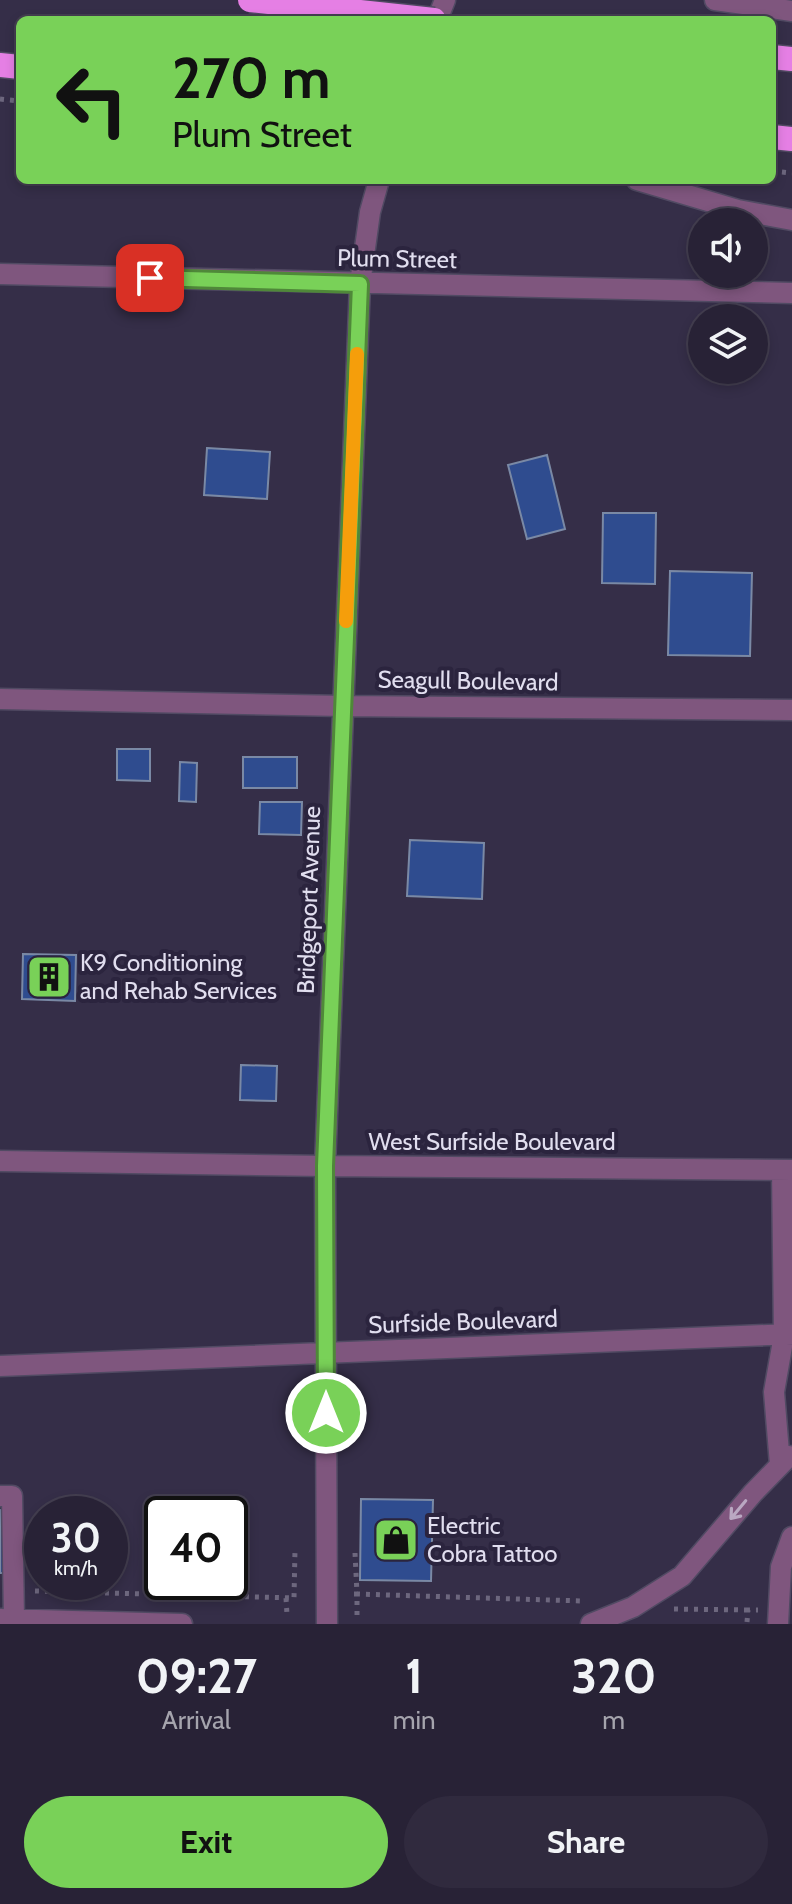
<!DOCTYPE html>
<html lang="en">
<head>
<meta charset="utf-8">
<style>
	body { margin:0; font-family:Cabin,sans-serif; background:#302a3e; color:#f1f3f6; height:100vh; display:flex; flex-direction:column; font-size:30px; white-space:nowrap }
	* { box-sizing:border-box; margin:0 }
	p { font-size:26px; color:#a5a4ad }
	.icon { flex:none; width:44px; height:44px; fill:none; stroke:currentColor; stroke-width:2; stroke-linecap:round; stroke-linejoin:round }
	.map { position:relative; height:1624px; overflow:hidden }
	.side { display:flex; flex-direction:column; background:#282236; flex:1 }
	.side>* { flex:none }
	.guide { position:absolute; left:16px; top:16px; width:760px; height:168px; border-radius:12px; box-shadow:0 4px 12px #0003,0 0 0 2px #443f51; background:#79d158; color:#111; overflow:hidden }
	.fabs { position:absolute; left:688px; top:208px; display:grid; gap:16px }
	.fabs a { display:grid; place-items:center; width:80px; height:80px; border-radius:50%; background:#282236; box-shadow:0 4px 12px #0003,0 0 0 2px #443f51; font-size:40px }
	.speed { position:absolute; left:24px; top:1496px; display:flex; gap:16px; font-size:40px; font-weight:700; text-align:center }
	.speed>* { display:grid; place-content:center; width:104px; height:104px; border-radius:50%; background:#282236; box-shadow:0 4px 12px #0003,0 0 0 2px #443f51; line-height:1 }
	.speed small { font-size:20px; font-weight:400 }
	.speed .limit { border:4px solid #111; border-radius:12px; background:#fff; color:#111 }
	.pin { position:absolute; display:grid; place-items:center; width:68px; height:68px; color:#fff; margin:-34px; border-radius:16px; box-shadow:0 4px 12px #0006 }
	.me { position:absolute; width:88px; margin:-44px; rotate:0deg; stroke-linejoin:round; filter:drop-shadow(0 0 6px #0008) }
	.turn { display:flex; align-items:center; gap:28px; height:168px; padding:0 24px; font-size:36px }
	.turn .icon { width:104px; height:104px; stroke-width:2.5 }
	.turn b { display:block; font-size:56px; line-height:68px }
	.eta { display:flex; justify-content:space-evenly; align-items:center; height:136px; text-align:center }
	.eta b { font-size:48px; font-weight:700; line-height:56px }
	.button { display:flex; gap:16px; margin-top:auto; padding:16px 24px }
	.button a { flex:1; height:92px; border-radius:48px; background:#79d158; color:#111; font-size:32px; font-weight:700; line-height:92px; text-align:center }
	.button a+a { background:#302a3e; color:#f1f3f6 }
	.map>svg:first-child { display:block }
	.building { fill:#2f4c8f; stroke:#7a89a5; stroke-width:2 }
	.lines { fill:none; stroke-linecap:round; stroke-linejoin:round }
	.minor-casing { stroke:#514a63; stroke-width:23 }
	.highway-casing { stroke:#514a63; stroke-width:27 }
	.path { stroke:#6d677e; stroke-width:5; stroke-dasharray:4 6; stroke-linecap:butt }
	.minor { stroke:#7f567e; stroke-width:20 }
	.highway { stroke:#e57fe4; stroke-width:24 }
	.highway-bridge-casing { stroke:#514a63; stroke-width:27; stroke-linecap:butt }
	.highway-bridge { stroke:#e57fe4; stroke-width:24 }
	.oneway { stroke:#baa8c2 }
	.route-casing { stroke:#4f8839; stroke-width:20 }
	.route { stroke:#79d158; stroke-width:14 }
	.slow { stroke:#f59e0b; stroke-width:14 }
	.labels { text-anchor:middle; stroke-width:8; stroke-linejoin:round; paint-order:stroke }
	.street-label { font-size:24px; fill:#e1deef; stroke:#2b243e }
	.poi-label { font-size:24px; fill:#e1deef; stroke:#2b243e; text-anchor:start }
</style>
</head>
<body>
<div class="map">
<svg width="792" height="1624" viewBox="0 0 792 1624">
	<rect width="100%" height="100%" fill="#352e48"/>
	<path class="building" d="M207,448L270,452L267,499L204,495Z
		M547,455L565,529L527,539L508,465Z
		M603,513H656L655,584L602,583Z
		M670,571L752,573L750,656L668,655Z
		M117,749H150V781L117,780Z
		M243,757H297V788H243Z
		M180,762L197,763L196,802L179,801Z
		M260,802H302L301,835L259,834Z
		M410,840L484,843L482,899L407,896Z
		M23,954L76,955L75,1001L22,999Z
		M241,1065L277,1066L276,1101L240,1100Z
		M361,1499L433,1500L431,1581L360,1580Z
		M0,1510L5,1511L3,1573H0Z"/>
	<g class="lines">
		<g class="minor-casing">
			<path id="minor" d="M715,0L792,11
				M437,20L445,0
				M637,180L738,210L792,220
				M0,274L792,293
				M0,699L343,706L792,710
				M0,1161L325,1166L792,1170
				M0,1366L792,1334
				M780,1465L774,1392L784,1335L782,1170
				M0,1496H12L14,1619
				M0,1619L182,1624
				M327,1624L325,1166L360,284L370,212L379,180
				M591,1624L633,1607L682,1576L753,1493L789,1456
				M778,1624L781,1567L792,1537"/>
		</g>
		<g class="highway-casing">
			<path id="highway" d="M772,57L792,59
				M0,65L20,67
				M772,137L792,139"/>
		</g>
		<path class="path" d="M0,99L20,101
			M772,171L792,173
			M355,1553L357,1594L582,1601
			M35,1591L294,1598L295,1550
			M354,1594H357V1616
			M286,1598L287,1615
			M674,1609L748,1610
			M747,1622L748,1610H758"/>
		<use href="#minor" class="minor"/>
		<use href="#highway" class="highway"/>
		<g class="highway-bridge-casing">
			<path id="highway-bridge" d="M250,0L434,20"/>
		</g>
		<use href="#highway-bridge" class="highway-bridge"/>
	</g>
	<defs><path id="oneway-shaft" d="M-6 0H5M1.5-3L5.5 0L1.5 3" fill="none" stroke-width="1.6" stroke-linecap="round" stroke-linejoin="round" transform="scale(2)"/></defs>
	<use class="oneway" href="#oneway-shaft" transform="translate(738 1510) rotate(130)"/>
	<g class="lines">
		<g class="route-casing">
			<path id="route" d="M150,278L360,284L325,1166L326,1413"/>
		</g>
		<use href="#route" class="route"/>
		<path class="slow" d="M346,621L357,354"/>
	</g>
	<defs>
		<g id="building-square" transform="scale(2.3)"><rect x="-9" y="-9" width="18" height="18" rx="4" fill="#79d158" stroke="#2b243e"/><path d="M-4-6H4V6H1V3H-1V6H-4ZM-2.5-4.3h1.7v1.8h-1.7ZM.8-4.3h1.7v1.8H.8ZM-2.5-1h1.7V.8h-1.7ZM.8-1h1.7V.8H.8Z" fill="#111"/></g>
		<g id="shop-square" transform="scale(2.3)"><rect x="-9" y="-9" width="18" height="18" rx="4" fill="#79d158" stroke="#2b243e"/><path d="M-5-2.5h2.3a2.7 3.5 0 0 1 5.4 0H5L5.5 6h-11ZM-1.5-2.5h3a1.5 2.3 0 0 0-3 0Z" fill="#111"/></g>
	</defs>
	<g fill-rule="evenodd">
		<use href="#building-square" x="49" y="977"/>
		<use href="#shop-square" x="396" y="1540"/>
	</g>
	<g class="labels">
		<g class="street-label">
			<text transform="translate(397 259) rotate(1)" y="8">Plum Street</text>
			<text transform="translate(468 681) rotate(1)" y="8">Seagull Boulevard</text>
			<text transform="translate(309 900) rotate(-88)" y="8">Bridgeport Avenue</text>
			<text x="492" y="1150">West Surfside Boulevard</text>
			<text transform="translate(463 1322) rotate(-2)" y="8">Surfside Boulevard</text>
		</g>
		<g class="poi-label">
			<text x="80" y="971">K9 Conditioning<tspan x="80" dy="28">and Rehab Services</tspan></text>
			<text x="427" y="1534">Electric<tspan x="427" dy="28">Cobra Tattoo</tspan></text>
		</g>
	</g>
</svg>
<div class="fabs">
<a><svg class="icon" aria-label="sound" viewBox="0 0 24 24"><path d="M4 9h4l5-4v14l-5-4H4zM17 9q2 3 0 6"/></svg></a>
<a><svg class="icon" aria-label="layers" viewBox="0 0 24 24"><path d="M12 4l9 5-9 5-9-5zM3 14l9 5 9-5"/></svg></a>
</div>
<div class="speed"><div>30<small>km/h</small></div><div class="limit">40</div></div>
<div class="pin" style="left:150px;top:278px;background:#d93025"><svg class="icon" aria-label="arrive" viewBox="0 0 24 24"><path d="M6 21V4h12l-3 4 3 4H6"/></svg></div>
<svg class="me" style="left:326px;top:1413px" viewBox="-20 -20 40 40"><circle r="17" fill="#79d158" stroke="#fff" stroke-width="3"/><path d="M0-11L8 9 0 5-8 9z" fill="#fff"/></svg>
<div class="guide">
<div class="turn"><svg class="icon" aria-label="left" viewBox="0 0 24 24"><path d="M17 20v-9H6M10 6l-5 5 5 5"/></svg><div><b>270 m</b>Plum Street</div></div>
</div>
</div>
<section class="side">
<div class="eta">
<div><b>09:27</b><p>Arrival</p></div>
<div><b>1</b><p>min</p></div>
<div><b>320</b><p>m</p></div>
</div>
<div class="button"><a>Exit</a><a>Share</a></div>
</section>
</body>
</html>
